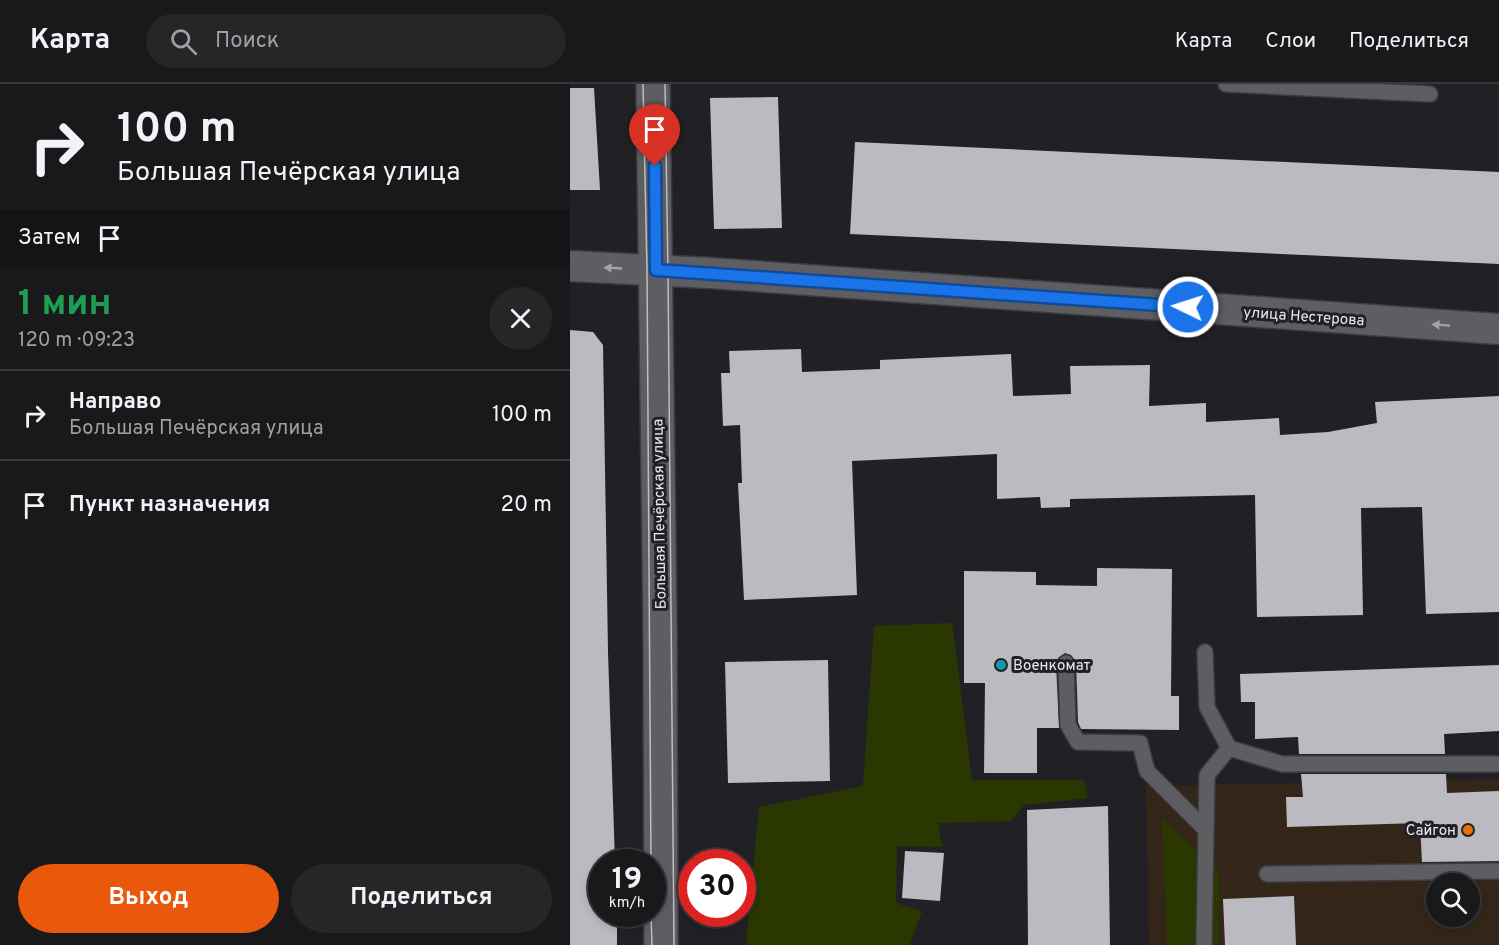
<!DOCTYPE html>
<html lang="ru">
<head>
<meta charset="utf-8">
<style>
	body { margin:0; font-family:Overpass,sans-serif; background:#262629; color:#f1f3f6; height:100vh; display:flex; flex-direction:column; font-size:22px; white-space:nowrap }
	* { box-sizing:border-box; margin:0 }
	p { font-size:20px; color:#9fa0a3 }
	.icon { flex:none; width:33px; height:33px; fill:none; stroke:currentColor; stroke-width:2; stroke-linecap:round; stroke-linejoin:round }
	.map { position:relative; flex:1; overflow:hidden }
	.side { display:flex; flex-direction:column; background:#19191c; width:570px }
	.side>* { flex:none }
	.top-card { background:#19191c; color:#f1f3f6; overflow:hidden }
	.fabs { position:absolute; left:856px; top:789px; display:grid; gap:12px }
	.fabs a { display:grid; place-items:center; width:54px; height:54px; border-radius:50%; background:#19191c; box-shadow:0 3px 9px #0003,0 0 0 2px #37383b; font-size:30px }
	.speed { position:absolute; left:18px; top:765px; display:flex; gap:12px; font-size:30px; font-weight:700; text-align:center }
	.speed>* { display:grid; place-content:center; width:78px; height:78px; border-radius:50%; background:#19191c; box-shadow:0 3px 9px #0003,0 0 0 2px #37383b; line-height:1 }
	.speed small { font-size:15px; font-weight:400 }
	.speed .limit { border:9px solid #d22; background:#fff; color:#111 }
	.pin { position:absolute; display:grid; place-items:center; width:51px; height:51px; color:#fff; margin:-62px -26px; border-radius:50% 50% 50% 0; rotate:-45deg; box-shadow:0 0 6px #0007 }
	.pin .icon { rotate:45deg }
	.me { position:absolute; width:66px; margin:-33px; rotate:274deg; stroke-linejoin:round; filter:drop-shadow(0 0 4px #0008) }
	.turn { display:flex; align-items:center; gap:21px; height:126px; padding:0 18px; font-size:27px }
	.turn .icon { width:78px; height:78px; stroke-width:2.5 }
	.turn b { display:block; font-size:42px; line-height:51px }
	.then { display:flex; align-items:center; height:57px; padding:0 18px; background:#0003; gap:12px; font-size:22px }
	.round { display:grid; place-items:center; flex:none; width:63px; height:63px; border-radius:32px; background:#262629 }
	.summary { display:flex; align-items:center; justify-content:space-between; height:102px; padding:0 18px }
	h1 { font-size:36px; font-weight:700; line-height:45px; color:#1e9e55 }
	.action { display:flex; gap:12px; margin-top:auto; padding:12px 18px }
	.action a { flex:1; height:69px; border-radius:36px; background:#ea580c; color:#fff; font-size:24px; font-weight:700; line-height:69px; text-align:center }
	.action a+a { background:#262629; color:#f1f3f6 }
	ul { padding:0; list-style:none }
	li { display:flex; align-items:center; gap:18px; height:90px; padding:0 18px; border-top:2px solid #37383b }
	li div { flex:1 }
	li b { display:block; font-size:22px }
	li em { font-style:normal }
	header { display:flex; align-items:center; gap:36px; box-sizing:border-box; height:84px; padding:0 30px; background:#19191c; border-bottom:2px solid #37383b }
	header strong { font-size:28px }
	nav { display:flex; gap:33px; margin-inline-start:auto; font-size:21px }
	.search { width:420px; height:54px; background:#262629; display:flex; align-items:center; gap:15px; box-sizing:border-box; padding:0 21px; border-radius:33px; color:#9fa0a3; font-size:22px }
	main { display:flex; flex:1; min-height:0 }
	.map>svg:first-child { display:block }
	.commercial { fill:#332619; fill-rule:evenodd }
	.green { fill:#2b3700 }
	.building { fill:#babac0 }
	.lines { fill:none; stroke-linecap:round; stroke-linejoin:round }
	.service-casing { stroke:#3c3c40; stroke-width:18 }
	.minor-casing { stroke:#3c3c40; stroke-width:33 }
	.tertiary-casing { stroke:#3c3c40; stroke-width:36 }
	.service { stroke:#5d5d62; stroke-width:15 }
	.minor { stroke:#5d5d62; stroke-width:30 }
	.tertiary { stroke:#5d5d62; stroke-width:33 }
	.tram { stroke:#bebec1; stroke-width:1.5 }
	.oneway { fill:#a3a3a7 }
	.route-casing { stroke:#114b97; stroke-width:15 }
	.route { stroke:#1a73e8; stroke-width:10 }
	.culture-dot { fill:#0f9aa8; stroke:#212125; stroke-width:2 }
	.food-dot { fill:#e8710a; stroke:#212125; stroke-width:2 }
	.labels { text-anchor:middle; stroke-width:6; stroke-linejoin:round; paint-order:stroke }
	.street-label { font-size:15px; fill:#e9e9ec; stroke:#212125 }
	.poi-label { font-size:15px; fill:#e9e9ec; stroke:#212125; text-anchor:start }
</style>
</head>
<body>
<header>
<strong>Карта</strong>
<div class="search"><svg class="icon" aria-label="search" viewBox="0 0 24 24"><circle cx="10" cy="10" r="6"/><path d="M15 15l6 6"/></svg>Поиск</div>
<nav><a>Карта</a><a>Слои</a><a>Поделиться</a></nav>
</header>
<main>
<section class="side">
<div class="top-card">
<div class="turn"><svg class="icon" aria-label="right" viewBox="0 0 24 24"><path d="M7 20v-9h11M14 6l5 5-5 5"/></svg><div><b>100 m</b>Большая Печёрская улица</div></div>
<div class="then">Затем<svg class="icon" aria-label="arrive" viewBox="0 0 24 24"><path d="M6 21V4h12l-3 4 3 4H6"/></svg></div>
</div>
<div class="summary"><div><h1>1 мин</h1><p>120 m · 09:23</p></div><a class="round"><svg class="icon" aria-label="close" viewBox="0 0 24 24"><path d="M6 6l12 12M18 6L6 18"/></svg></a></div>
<ul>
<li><svg class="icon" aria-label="right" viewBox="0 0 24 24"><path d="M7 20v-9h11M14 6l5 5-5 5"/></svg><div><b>Направо</b><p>Большая Печёрская улица</p></div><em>100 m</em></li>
<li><svg class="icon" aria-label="arrive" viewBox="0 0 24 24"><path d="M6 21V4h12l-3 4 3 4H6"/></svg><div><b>Пункт назначения</b></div><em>20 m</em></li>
</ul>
<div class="action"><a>Выход</a><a>Поделиться</a></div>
</section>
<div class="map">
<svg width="929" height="861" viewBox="0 0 929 861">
	<rect width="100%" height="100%" fill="#212125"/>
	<path class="commercial" d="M929,695V861H579L576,702ZM867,800H900V832H867Z"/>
	<path class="green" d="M382,539L402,696H514L518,714L454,721L441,737L368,739L372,763L327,762L326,819L352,827L340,861H176L189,723L293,702L304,542Z
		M592,733L649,788V861H597Z"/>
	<path class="building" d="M0,4H24L30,106H0Z
		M208,13L212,144L144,145L140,14Z
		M285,58L929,88V180L280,150Z
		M0,246L23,248L33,261L38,568L45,778H32V830H47V861H0Z
		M231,265L232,288L310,285V276L441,270L443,312L501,310L500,282L580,281L579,322L636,319V338L709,334L710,351L758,348L807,339L805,318L929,312V528L856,530L852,423L791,424L793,531L687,533L685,411L500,415V423L471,424L470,413L427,415V370L282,377L287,511L174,516L168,399H172L170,341L153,342L151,289H160L159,267Z
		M527,484L602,485L601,612H609V646L511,645L508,638L506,578L501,571L495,569L488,574L486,579L489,644H467V689H414L415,599H394V487L466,488V501L527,502Z
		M258,576L260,697L158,699L155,578Z
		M929,581V647L874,650L875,670H729L728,653L685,655V618H671L670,590Z
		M731,690H876L877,709L929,707V777L852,778L850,739L717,743L716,713H733Z
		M538,722L540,861H458L457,726Z
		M335,767L374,769L370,817L332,814Z
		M724,812L726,861H655L653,815Z"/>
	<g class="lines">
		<g class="service-casing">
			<path id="service" d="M656,0L860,10
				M635,568L637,623L659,664L712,680H929
				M496,579L498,641L508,658L570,659L577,687L636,746
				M697,790L929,787
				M634,861L637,691L659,664"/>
		</g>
		<g class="minor-casing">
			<path id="minor" d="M0,182L140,189L929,245"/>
		</g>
		<g class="tertiary-casing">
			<path id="tertiary" d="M83,0L90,543L91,861"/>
		</g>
		<use href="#service" class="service"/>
		<use href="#minor" class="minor"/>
		<use href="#tertiary" class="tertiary"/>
		<path class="tram" d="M73,0L77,186L81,778
			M95,0L98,187L104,861
			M81,830L82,861"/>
	</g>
	<defs><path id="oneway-solid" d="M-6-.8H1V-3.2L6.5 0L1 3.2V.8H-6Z" transform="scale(1.5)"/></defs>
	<g class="oneway">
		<use href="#oneway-solid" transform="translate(43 184) rotate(-177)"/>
		<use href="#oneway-solid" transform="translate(871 241) rotate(-176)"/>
	</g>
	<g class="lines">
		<g class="route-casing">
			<path id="route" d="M85,82L86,186L618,223"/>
		</g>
		<use href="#route" class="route"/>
	</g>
	<circle class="culture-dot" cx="431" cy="581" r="6"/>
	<circle class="food-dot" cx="898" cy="746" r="6"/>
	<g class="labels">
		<g class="street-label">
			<text transform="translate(734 232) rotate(4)" y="5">улица Нестерова</text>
			<text transform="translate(89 430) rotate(-91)" y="5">Большая Печёрская улица</text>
		</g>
		<g class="poi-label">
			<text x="443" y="586">Военкомат</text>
			<text x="886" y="751" text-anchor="end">Сайгон</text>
		</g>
	</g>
</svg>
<div class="fabs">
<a><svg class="icon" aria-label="search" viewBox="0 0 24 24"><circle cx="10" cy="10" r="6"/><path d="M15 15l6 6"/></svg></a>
</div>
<div class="speed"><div>19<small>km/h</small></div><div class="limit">30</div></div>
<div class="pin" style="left:85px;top:82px;background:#d93025"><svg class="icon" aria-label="arrive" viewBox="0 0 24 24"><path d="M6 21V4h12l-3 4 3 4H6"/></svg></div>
<svg class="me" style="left:618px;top:223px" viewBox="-20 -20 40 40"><circle r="17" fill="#1a73e8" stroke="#fff" stroke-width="3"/><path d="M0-11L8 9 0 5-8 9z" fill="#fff"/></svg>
</div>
</main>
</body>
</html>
